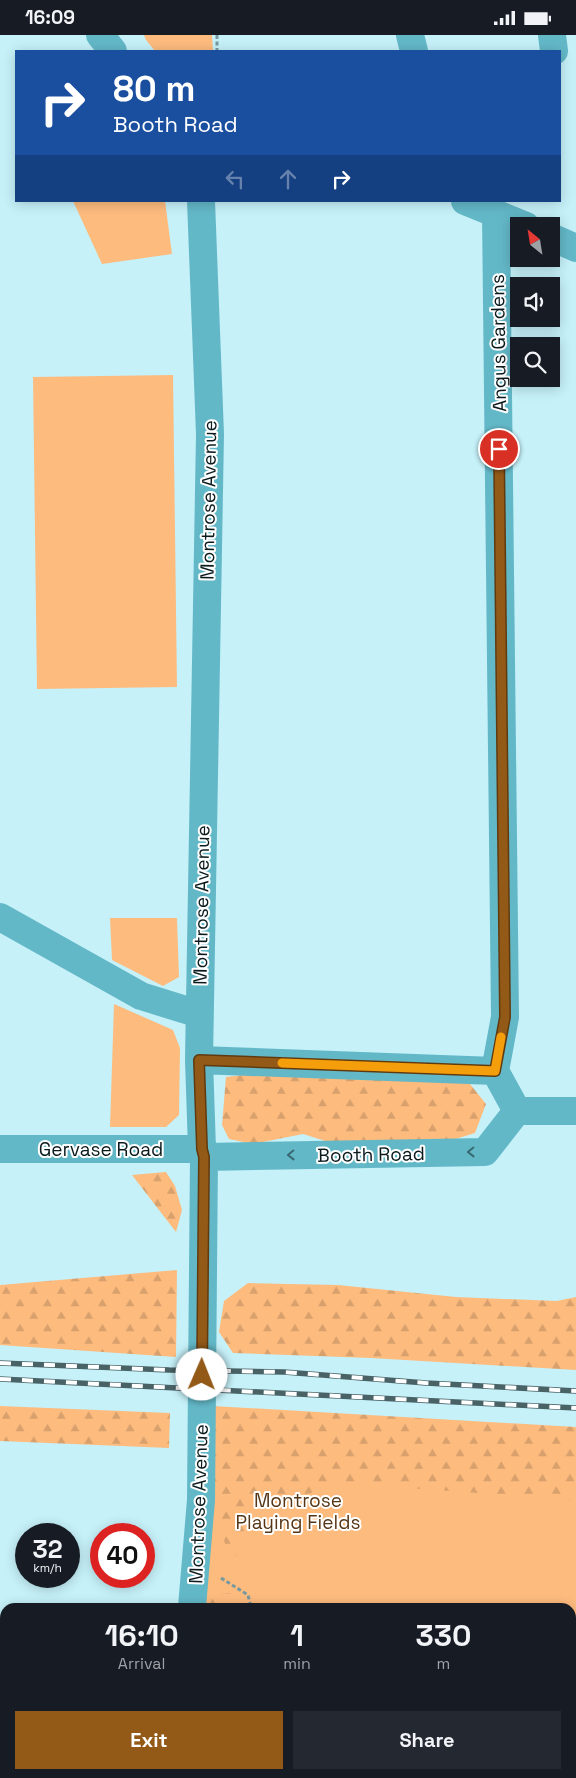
<!DOCTYPE html>
<html lang="en">
<head>
<meta charset="utf-8">
<style>
	body { margin:0; font-family:"Space Grotesk",sans-serif; background:#242831; color:#f1f3f6; height:100vh; display:flex; flex-direction:column; font-size:19px; white-space:nowrap }
	* { box-sizing:border-box; margin:0 }
	p { font-size:16px; color:#9ea1a6 }
	.icon { flex:none; width:28px; height:28px; fill:none; stroke:currentColor; stroke-width:2; stroke-linecap:round; stroke-linejoin:round }
	.map { position:relative; flex:1; overflow:hidden }
	.drawer { position:absolute; left:0px; top:1568px; width:576px; height:176px; display:flex; flex-direction:column; background:#171b24; border-radius:15px 15px 0 0; box-shadow:0 2px 12px #0003 }
	.drawer>* { flex:none }
	.hud { position:absolute; left:15px; top:15px; width:546px; height:152px; border-radius:0px; box-shadow:0 2px 12px #0003; background:#1a4fa0; color:#fff; overflow:hidden }
	.needle { width:32px; rotate:330deg }
	.controls { position:absolute; left:510px; top:182px; display:grid; gap:10px }
	.controls a { display:grid; place-items:center; width:50px; height:50px; border-radius:0px; background:#171b24; box-shadow:0 2px 12px #0003; font-size:25px }
	.speed { position:absolute; left:15px; top:1488px; display:flex; gap:10px; font-size:25px; font-weight:700; text-align:center }
	.speed>* { display:grid; place-content:center; width:65px; height:65px; border-radius:50%; background:#171b24; box-shadow:0 2px 12px #0003; line-height:1 }
	.speed small { font-size:12px; font-weight:400 }
	.speed .limit { border:8px solid #d22; background:#fff; color:#111 }
	.pin { position:absolute; display:grid; place-items:center; width:42px; height:42px; color:#fff; margin:-21px; border:2px solid #fff; border-radius:50%; box-shadow:0 1px 5px #0007 }
	.me { position:absolute; width:55px; margin:-28px; rotate:1deg; stroke-linejoin:round; filter:drop-shadow(0 0 4px #0008) }
	.turn { display:flex; align-items:center; gap:18px; height:105px; padding:0 15px; font-size:22px }
	.turn .icon { width:65px; height:65px; stroke-width:2.5 }
	.turn b { display:block; font-size:35px; line-height:42px }
	.lanes { display:flex; align-items:center; height:48px; padding:0 15px; background:#0003; justify-content:center; gap:25px; direction:ltr }
	.lanes .off { opacity:.35 }
	.eta { display:flex; justify-content:space-evenly; align-items:center; height:85px; text-align:center }
	.eta b { font-size:30px; font-weight:700; line-height:35px }
	.cta { display:flex; gap:10px; margin-top:auto; padding:10px 15px }
	.cta a { flex:1; height:58px; border-radius:0px; background:#935917; color:#fff; font-size:20px; font-weight:700; line-height:58px; text-align:center }
	.cta a+a { background:#242831; color:#f1f3f6 }
	.status { display:flex; justify-content:space-between; align-items:center; height:35px; padding:0 25px; background:#171b24; direction:ltr }
	.status svg { height:14px; fill:currentColor }
	.map>svg:first-child { display:block }
	.green { fill:#fdbb7e }
	.forest { fill:url(#forest-firs) }
	.lines { fill:none; stroke-linecap:round; stroke-linejoin:round }
	.path { stroke:#79999f; stroke-width:3; stroke-dasharray:4 2.5; stroke-linecap:butt }
	.minor { stroke:#63b8c8; stroke-width:28 }
	.rail-casing { stroke:#496266; stroke-width:5.5 }
	.rail { stroke:#fff; stroke-width:4; stroke-dasharray:11; stroke-linecap:butt }
	.oneway { stroke:#366972 }
	.route-casing { stroke:#603a0f; stroke-width:12 }
	.route { stroke:#935917; stroke-width:9 }
	.slow { stroke:#f59e0b; stroke-width:9 }
	.labels { text-anchor:middle; stroke-width:4; stroke-linejoin:round; paint-order:stroke }
	.street-label { font-size:19px; fill:#0a1a1d; stroke:#fff }
	.park-label { font-size:19px; fill:#553616; stroke:#fff }
</style>
</head>
<body>
<div class="status"><b>16:09</b><svg viewBox="0 0 49 12"><path d="M0 12V9h3v3zM5 12V6h3v6zM10 12V3h3v9zM15 12V0h3v12zM26 1h20v11H26zM47 4h2v5h-2z"/></svg></div>
<div class="map">
<svg width="576" height="1743" viewBox="0 0 576 1743">
	<defs>
		<pattern id="forest-firs" width="22" height="20" patternUnits="userSpaceOnUse" patternTransform="scale(1.25)"><rect width="22" height="20" fill="#fdbb7e"/><path d="M5 1l3.5 6h-7zM16 11l3.5 6h-7z" fill="#d8a06c"/></pattern>
	</defs>
	<rect width="100%" height="100%" fill="#c6f1f9"/>
	<path class="green" d="M144,0H212L213,16H155L146,5Z
		M73,166H165L172,219L102,229Z
		M173,340L177,652L37,654L33,342Z
		M110,883H177L179,942L163,951L112,925Z
		M114,969L173,995L180,1013L179,1080L166,1092H110Z
		M576,1392V1743H160L161,1739H571V1572H198L201,1458Z
		M0,1612L5,1613V1739H122L120,1743H0Z"/>
	<path class="forest" d="M260,1038L466,1044L486,1069L475,1098L449,1106L335,1109L303,1099L253,1109L229,1104L222,1090L226,1042Z
		M166,1137L175,1151L182,1175L176,1197L132,1140Z
		M177,1235L176,1322L0,1310V1250Z
		M248,1248L338,1250L456,1262L557,1266L576,1262V1335L371,1323L233,1318L219,1297L224,1266Z
		M0,1371L170,1378L169,1413L0,1406Z
		M213,1371L576,1392V1465L338,1448L294,1464L251,1476L231,1537L213,1452Z
		M232,1558L239,1572H204L205,1560Z
		M161,1739H271L270,1743H159Z"/>
	<g class="lines">
		<path class="path" d="M217,0V16
			M221,1543L248,1560L251,1572
			M571,1643H576
			M0,1693L5,1694
			M192,1739L202,1743
			M274,1739V1743"/>
		<path class="minor" d="M100,0L113,16
			M410,0L414,16
			M552,0L554,16
			M465,166L526,191
			M551,202L576,213
			M0,882L141,961L199,979
			M199,1025L495,1036L517,1076
			M495,1036L505,982L496,179
			M517,1076H576
			M0,1114H202
			M204,1122L485,1117L517,1076
			M192,1572L201,1465L204,1122L202,1114L199,1025L210,399L201,166
			M0,1603L5,1604
			M147,1743L149,1739"/>
		<g class="rail-casing">
			<path id="rail" d="M0,1328L169,1335L284,1337L426,1348L576,1356
				M0,1344L576,1373"/>
		</g>
		<use href="#rail" class="rail"/>
	</g>
	<defs><path id="oneway-chevron" d="M-2-3.5L2.5 0L-2 3.5" fill="none" stroke-width="1.6" stroke-linecap="round" stroke-linejoin="round" transform="scale(1.25)"/></defs>
	<g class="oneway">
		<use href="#oneway-chevron" transform="translate(471 1117) rotate(179)"/>
		<use href="#oneway-chevron" transform="translate(291 1120) rotate(179)"/>
	</g>
	<g class="lines">
		<g class="route-casing">
			<path id="route" d="M202,1340L204,1122L202,1114L199,1025L495,1036L505,982L499,414"/>
		</g>
		<use href="#route" class="route"/>
		<path class="slow" d="M282,1028L495,1036L501,1002"/>
	</g>
	<g class="labels">
		<g class="street-label">
			<text transform="translate(498 308) rotate(-91)" y="7">Angus Gardens</text>
			<text transform="translate(208 465) rotate(-89)" y="7">Montrose Avenue</text>
			<text transform="translate(201 870) rotate(-89)" y="7">Montrose Avenue</text>
			<text x="101" y="1121">Gervase Road</text>
			<text transform="translate(371 1119) rotate(-1)" y="7">Booth Road</text>
			<text transform="translate(198 1469) rotate(-88)" y="7">Montrose Avenue</text>
		</g>
		<g class="park-label">
			<text x="298" y="1472">Montrose<tspan x="298" dy="22">Playing Fields</tspan></text>
		</g>
	</g>
</svg>
<div class="controls">
<a><svg class="needle" viewBox="-14 -14 28 28"><path d="M0-13l5 13h-10z" fill="#e53935"/><path d="M0 13l5-13h-10z" fill="#9ea1a6"/></svg></a>
<a><svg class="icon" aria-label="sound" viewBox="0 0 24 24"><path d="M4 9h4l5-4v14l-5-4H4zM17 9q2 3 0 6"/></svg></a>
<a><svg class="icon" aria-label="search" viewBox="0 0 24 24"><circle cx="10" cy="10" r="6"/><path d="M15 15l6 6"/></svg></a>
</div>
<div class="speed"><div>32<small>km/h</small></div><div class="limit">40</div></div>
<div class="pin" style="left:499px;top:414px;background:#d93025"><svg class="icon" aria-label="arrive" viewBox="0 0 24 24"><path d="M6 21V4h12l-3 4 3 4H6"/></svg></div>
<svg class="me" style="left:202px;top:1340px" viewBox="-20 -20 40 40"><circle r="19" fill="#fff"/><path d="M0-13L10 11 0 6-10 11z" fill="#935917"/></svg>
<div class="hud">
<div class="turn"><svg class="icon" aria-label="right" viewBox="0 0 24 24"><path d="M7 20v-9h11M14 6l5 5-5 5"/></svg><div><b>80 m</b>Booth Road</div></div>
<div class="lanes"><svg class="icon off" aria-label="left" viewBox="0 0 24 24"><path d="M17 20v-9H6M10 6l-5 5 5 5"/></svg><svg class="icon off" aria-label="ahead" viewBox="0 0 24 24"><path d="M12 20V5M6 11l6-6 6 6"/></svg><svg class="icon" aria-label="right" viewBox="0 0 24 24"><path d="M7 20v-9h11M14 6l5 5-5 5"/></svg></div>
</div>
<section class="drawer">
<div class="eta">
<div><b>16:10</b><p>Arrival</p></div>
<div><b>1</b><p>min</p></div>
<div><b>330</b><p>m</p></div>
</div>
<div class="cta"><a>Exit</a><a>Share</a></div>
</section>
</div>
</body>
</html>
